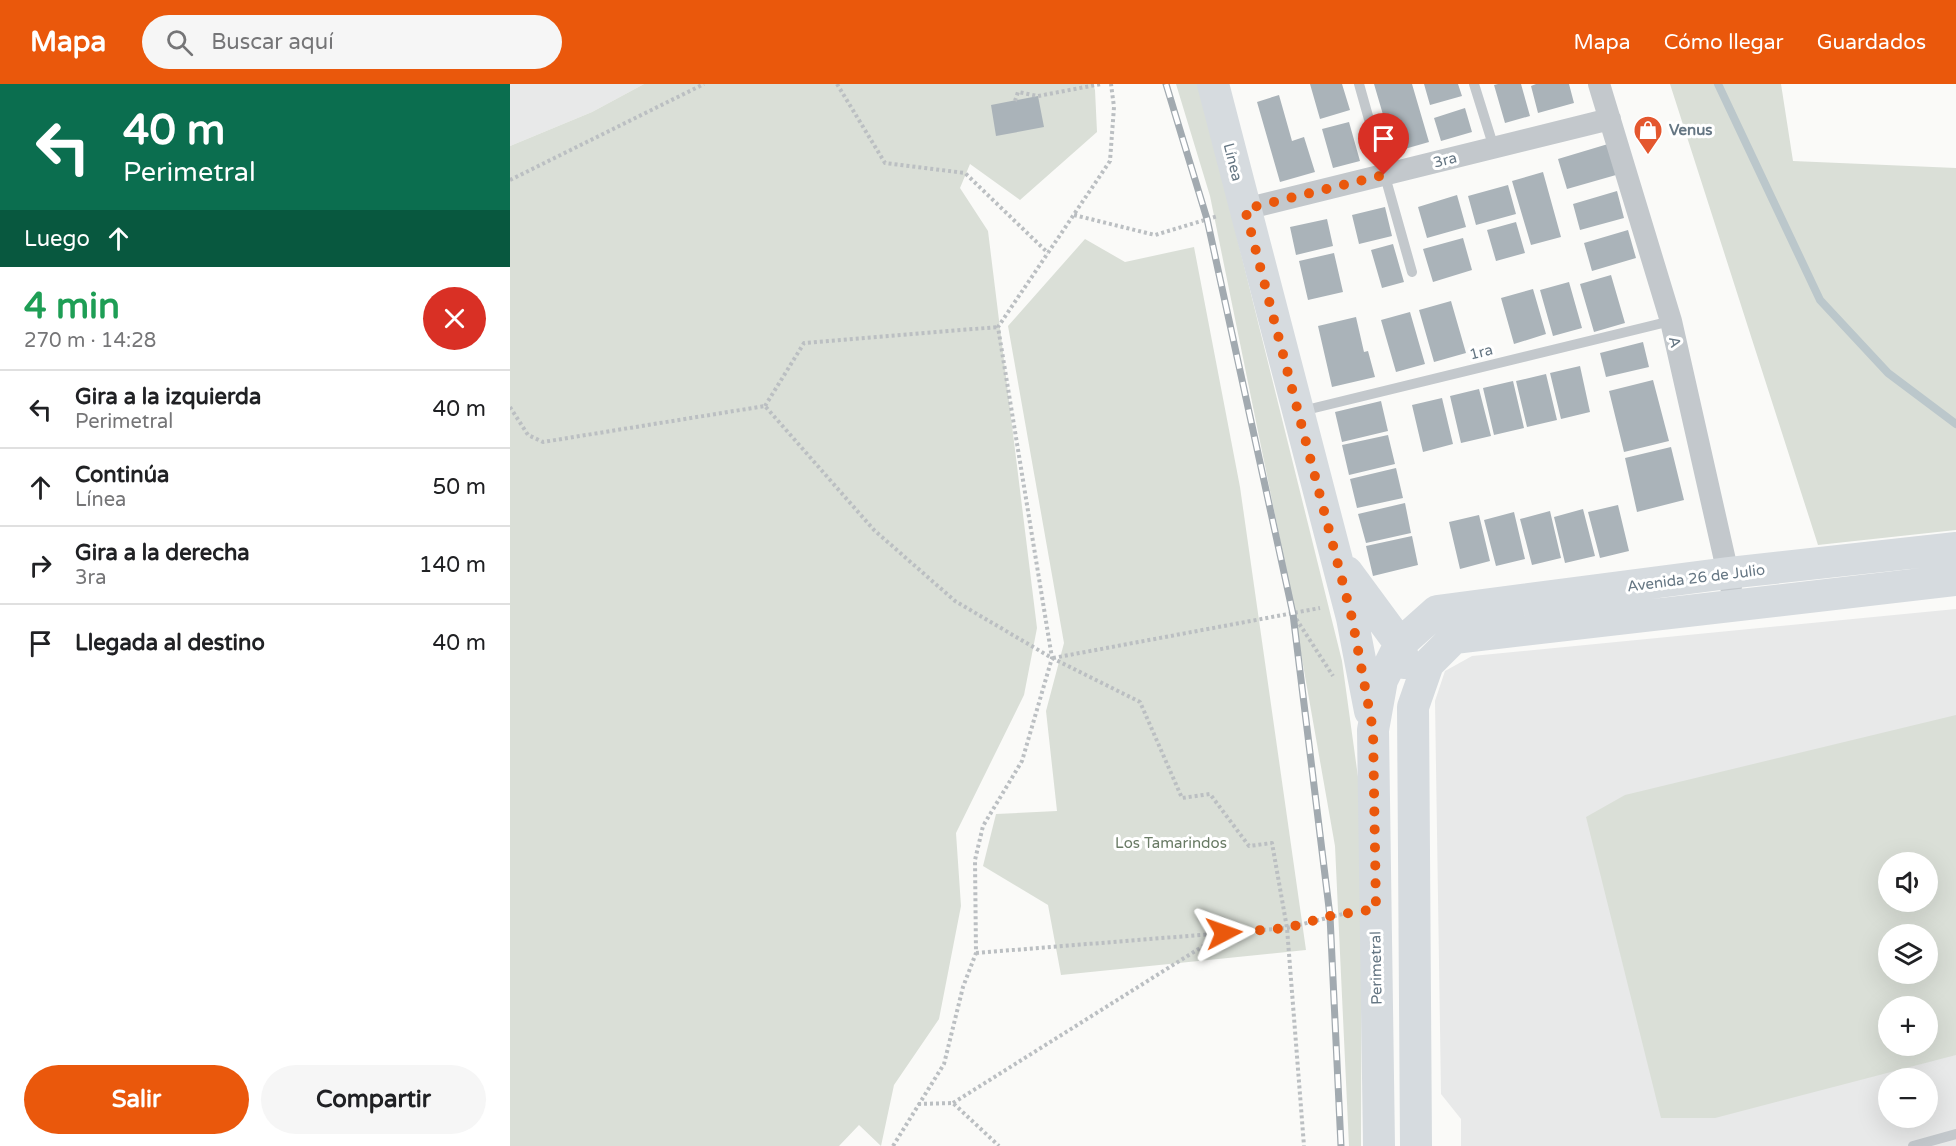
<!DOCTYPE html>
<html lang="es">
<head>
<meta charset="utf-8">
<style>
	body { margin:0; font-family:"Varela Round",sans-serif; background:#f6f6f6; color:#202124; height:100vh; display:flex; flex-direction:column; font-size:22px; white-space:nowrap }
	* { box-sizing:border-box; margin:0 }
	p { font-size:20px; color:#757577 }
	.icon { flex:none; width:33px; height:33px; fill:none; stroke:currentColor; stroke-width:2; stroke-linecap:round; stroke-linejoin:round }
	.map { position:relative; flex:1; overflow:hidden }
	.side { display:flex; flex-direction:column; background:#fff; width:510px }
	.side>* { flex:none }
	.guide { background:#0b6e4f; color:#fff; overflow:hidden }
	.fabs { position:absolute; left:1368px; top:768px; display:grid; gap:12px }
	.fabs a { display:grid; place-items:center; width:60px; height:60px; border-radius:50%; background:#fff; box-shadow:0 6px 24px #0002; font-size:30px }
	.pin { position:absolute; display:grid; place-items:center; width:51px; height:51px; color:#fff; margin:-62px -26px; border-radius:50% 50% 50% 0; rotate:-45deg; box-shadow:0 0 6px #0007 }
	.pin .icon { rotate:45deg }
	.me { position:absolute; width:66px; margin:-33px; rotate:86deg; stroke-linejoin:round; filter:drop-shadow(0 0 4px #0008) }
	.turn { display:flex; align-items:center; gap:21px; height:126px; padding:0 24px; font-size:27px }
	.turn .icon { width:78px; height:78px; stroke-width:2.5 }
	.turn b { display:block; font-size:42px; line-height:51px }
	.then { display:flex; align-items:center; height:57px; padding:0 24px; background:#0003; gap:12px; font-size:22px }
	.round { display:grid; place-items:center; flex:none; width:63px; height:63px; border-radius:32px; background:#f6f6f6 }
	.overview { display:flex; align-items:center; justify-content:space-between; height:102px; padding:0 24px }
	h1 { font-size:36px; font-weight:700; line-height:45px; color:#1e9e55 }
	.button { display:flex; gap:12px; margin-top:auto; padding:12px 24px }
	.button a { flex:1; height:69px; border-radius:36px; background:#ea580c; color:#fff; font-size:24px; font-weight:700; line-height:69px; text-align:center }
	.button a+a { background:#f6f6f6; color:#202124 }
	ul { padding:0; list-style:none }
	li { display:flex; align-items:center; gap:18px; height:78px; padding:0 24px; border-top:2px solid #e0e0e0 }
	li div { flex:1 }
	li b { display:block; font-size:22px }
	li em { font-style:normal }
	header { display:flex; align-items:center; gap:36px; box-sizing:border-box; height:84px; padding:0 30px; background:#ea580c; color:#fff }
	header strong { font-size:28px }
	nav { display:flex; gap:33px; margin-inline-start:auto; font-size:21px }
	.search { width:420px; height:54px; background:#f6f6f6; display:flex; align-items:center; gap:15px; box-sizing:border-box; padding:0 21px; border-radius:33px; color:#757577; font-size:22px }
	main { display:flex; flex:1; min-height:0 }
	.map>svg:first-child { display:block }
	.built { fill:#e8e9e9; fill-rule:evenodd }
	.green { fill:#dadfd7; fill-rule:evenodd }
	.lines { fill:none; stroke-linecap:round; stroke-linejoin:round }
	.stream { stroke:#bbc7cb; stroke-width:8 }
	.building { fill:#aab3b9 }
	.path { stroke:#bbbfc2; stroke-width:4; stroke-dasharray:3 3; stroke-linecap:butt }
	.service { stroke:#c3c8cc; stroke-width:10 }
	.minor { stroke:#c3c8cc; stroke-width:22 }
	.secondary { stroke:#d6dbdf; stroke-width:32 }
	.rail-casing { stroke:#a2aab0; stroke-width:7 }
	.rail { stroke:#fff; stroke-width:4.5; stroke-dasharray:14; stroke-linecap:butt }
	.route { stroke:#ea580c; stroke-width:10; stroke-dasharray:0 18 }
	.labels { text-anchor:middle; stroke-width:6; stroke-linejoin:round; paint-order:stroke }
	.poi-label { font-size:15px; font-weight:bold; fill:#657683; stroke:#fff; text-anchor:start }
	.street-label { font-size:15px; fill:#657683; stroke:#fff }
	.park-label { font-size:15px; fill:#687a64; stroke:#fff }
</style>
</head>
<body>
<header>
<strong>Mapa</strong>
<div class="search"><svg class="icon" aria-label="search" viewBox="0 0 24 24"><circle cx="10" cy="10" r="6"/><path d="M15 15l6 6"/></svg>Buscar aquí</div>
<nav><a>Mapa</a><a>Cómo llegar</a><a>Guardados</a></nav>
</header>
<main>
<section class="side">
<div class="guide">
<div class="turn"><svg class="icon" aria-label="left" viewBox="0 0 24 24"><path d="M17 20v-9H6M10 6l-5 5 5 5"/></svg><div><b>40 m</b>Perimetral</div></div>
<div class="then">Luego<svg class="icon" aria-label="ahead" viewBox="0 0 24 24"><path d="M12 20V5M6 11l6-6 6 6"/></svg></div>
</div>
<div class="overview"><div><h1>4 min</h1><p>270 m · 14:28</p></div><a class="round" style="background:#d93025;color:#fff"><svg class="icon" aria-label="close" viewBox="0 0 24 24"><path d="M6 6l12 12M18 6L6 18"/></svg></a></div>
<ul>
<li><svg class="icon" aria-label="left" viewBox="0 0 24 24"><path d="M17 20v-9H6M10 6l-5 5 5 5"/></svg><div><b>Gira a la izquierda</b><p>Perimetral</p></div><em>40 m</em></li>
<li><svg class="icon" aria-label="ahead" viewBox="0 0 24 24"><path d="M12 20V5M6 11l6-6 6 6"/></svg><div><b>Continúa</b><p>Línea</p></div><em>50 m</em></li>
<li><svg class="icon" aria-label="right" viewBox="0 0 24 24"><path d="M7 20v-9h11M14 6l5 5-5 5"/></svg><div><b>Gira a la derecha</b><p>3ra</p></div><em>140 m</em></li>
<li><svg class="icon" aria-label="arrive" viewBox="0 0 24 24"><path d="M6 21V4h12l-3 4 3 4H6"/></svg><div><b>Llegada al destino</b></div><em>40 m</em></li>
</ul>
<div class="button"><a>Salir</a><a>Compartir</a></div>
</section>
<div class="map">
<svg width="1446" height="1062" viewBox="0 0 1446 1062">
	<rect width="100%" height="100%" fill="#fafaf8"/>
	<path class="built" d="M0,0H134L82,28L0,62Z
		M1446,525V1062H951V1035L931,1010L925,617L935,587L962,572ZM1378,778H1418V818H1378ZM1378,850H1418V890H1378ZM1378,922H1418V962H1378ZM1378,994H1418V1034H1378Z"/>
	<path class="green" d="M134,0H583L585,6L587,48L510,116L460,80L450,104L478,147L527,544L514,611L446,749L451,822L429,935L384,1001L371,1062L349,1041L329,1062H0V62L82,28Z
		M666,0H689L832,577L852,722L851,1062H839L825,762L777,490L700,112Z
		M1160,0H1271L1283,77L1446,84V446L1308,461Z
		M575,155L615,178L684,163L730,403L796,866L551,891L538,821L473,782L486,730L547,727L536,627L554,559L498,242Z
		M1446,631V971L1205,1034H1151L1076,733L1115,711ZM1378,778H1418V818H1378ZM1378,850H1418V890H1378ZM1418,922V962H1378V922Z"/>
	<g class="lines">
		<path class="stream" d="M1208,0L1310,216L1378,289L1446,340"/>
	</g>
	<path class="building" d="M800,0H832L840,26L810,35Z
		M864,0H902L919,58L884,68Z
		M914,0H948L952,12L920,21Z
		M988,0H1011L1020,32L995,39L984,1Z
		M1026,0H1059L1064,19L1028,29L1021,2Z
		M769,11L782,57L794,53L805,88L770,98L747,18Z
		M528,12L534,43L486,52L481,21Z
		M955,24L962,48L931,57L924,34Z
		M839,38L850,77L823,84L812,45Z
		M1098,60L1106,91L1057,105L1048,75Z
		M1033,88L1051,153L1021,161L1002,97Z
		M998,101L1006,130L966,141L958,112Z
		M1107,107L1114,134L1070,146L1063,120Z
		M947,111L956,143L917,154L908,123Z
		M875,123L882,152L849,160L842,131Z
		M817,135L823,162L786,171L780,143Z
		M1006,138L1015,169L986,177L977,146Z
		M1118,146L1126,174L1082,187L1074,159Z
		M953,154L962,186L923,198L913,165Z
		M883,160L894,198L872,204L861,166Z
		M824,169L833,208L798,216L789,177Z
		M1101,191L1115,239L1084,248L1070,200Z
		M1059,198L1072,244L1043,252L1030,206Z
		M1023,205L1036,250L1004,260L991,214Z
		M941,217L956,269L924,278L909,226Z
		M900,228L915,280L886,288L871,236Z
		M846,233L854,268L858,267L865,293L822,303L808,242Z
		M1133,258L1139,283L1096,293L1090,269Z
		M1070,282L1080,328L1051,335L1040,289Z
		M1036,290L1047,336L1017,343L1006,297Z
		M1143,296L1159,357L1114,368L1099,307Z
		M1003,297L1014,344L984,351L973,304Z
		M969,305L981,352L951,359L940,312Z
		M932,314L943,360L913,368L902,321Z
		M871,317L878,347L832,358L825,328Z
		M878,351L885,380L839,391L832,361Z
		M1161,363L1174,416L1127,428L1115,374Z
		M886,384L893,414L847,424L840,395Z
		M895,419L901,449L856,459L848,430Z
		M1108,421L1119,467L1090,474L1078,428Z
		M1073,425L1085,472L1055,479L1044,433Z
		M1040,427L1051,474L1022,481L1010,435Z
		M1004,428L1015,475L986,482L974,436Z
		M969,431L980,477L950,485L939,438Z
		M902,452L908,481L863,492L856,462Z"/>
	<g class="lines">
		<path class="path" d="M327,0L375,79L455,89L538,169
			M505,17L508,8L528,12L591,0
			M0,96L194,0
			M564,131L645,151L708,132
			M255,322L294,259L488,243
			M0,323L18,351L33,358L255,322L364,446L445,517L542,574L630,618L672,714L700,710L739,762L762,759L777,844L794,1062
			M783,530L823,592
			M543,574L810,524
			M466,869L777,844L837,829
			M443,1019L714,849
			M408,1020L443,1019L489,1062
			M383,1062L434,980L453,903L466,869L465,776L473,742L512,677L542,574L488,243L600,77L604,23L601,0"/>
		<path class="service" d="M849,0L902,188
			M964,0L984,64
			M792,327L1161,237
			M1403,1062L1446,1050"/>
		<path class="minor" d="M1089,0L1161,237L1221,503
			M735,125L1100,35"/>
		<path class="secondary" d="M703,0L842,534L860,627
			M837,488L890,560L894,579
			M869,1062L863,646L872,596L890,560L927,527L1218,489L1446,464
			M906,1062L903,623L918,580L944,554L1446,496"/>
		<g class="rail-casing">
			<path id="rail" d="M656,0L697,135L783,530L820,832L831,1062"/>
		</g>
		<use href="#rail" class="rail"/>
	</g>
	<g class="lines">
		<path class="route" d="M714,849L777,844L820,832L866,825L863,646L842,534L735,125L874,91"/>
	</g>
	<defs>
		<g id="shop-pin" transform="scale(1.5)"><path d="M0 17L-7.5 6A9.5 9.5 0 1 1 7.5 6Z" fill="#e4572e" stroke="#fff"/><path d="M-5-2.5h2.3a2.7 3.5 0 0 1 5.4 0H5L5.5 6h-11ZM-1.5-2.5h3a1.5 2.3 0 0 0-3 0Z" fill="#fff"/></g>
	</defs>
	<g fill-rule="evenodd">
		<use href="#shop-pin" x="1138" y="46"/>
	</g>
	<g class="labels">
		<g class="poi-label">
			<text x="1159" y="51">Venus</text>
		</g>
		<g class="street-label">
			<text transform="translate(935 76) rotate(-14)" y="5">3ra</text>
			<text transform="translate(723 78) rotate(76)" y="5">Línea</text>
			<text transform="translate(1165 258) rotate(77)" y="5">A</text>
			<text transform="translate(971 268) rotate(-14)" y="5">1ra</text>
			<text transform="translate(1186 494) rotate(-7)" y="5">Avenida 26 de Julio</text>
			<text transform="translate(866 884) rotate(-91)" y="5">Perimetral</text>
		</g>
		<g class="park-label">
			<text x="661" y="764">Los Tamarindos</text>
		</g>
	</g>
</svg>
<div class="fabs">
<a><svg class="icon" aria-label="sound" viewBox="0 0 24 24"><path d="M4 9h4l5-4v14l-5-4H4zM17 9q2 3 0 6"/></svg></a>
<a><svg class="icon" aria-label="layers" viewBox="0 0 24 24"><path d="M12 4l9 5-9 5-9-5zM3 14l9 5 9-5"/></svg></a>
<a>+</a>
<a>−</a>
</div>
<div class="pin" style="left:874px;top:91px;background:#d93025"><svg class="icon" aria-label="arrive" viewBox="0 0 24 24"><path d="M6 21V4h12l-3 4 3 4H6"/></svg></div>
<svg class="me" style="left:714px;top:849px" viewBox="-20 -20 40 40"><path d="M0-17L14 15 0 8-14 15z" fill="#ea580c" stroke="#fff" stroke-width="4"/></svg>
</div>
</main>
</body>
</html>
